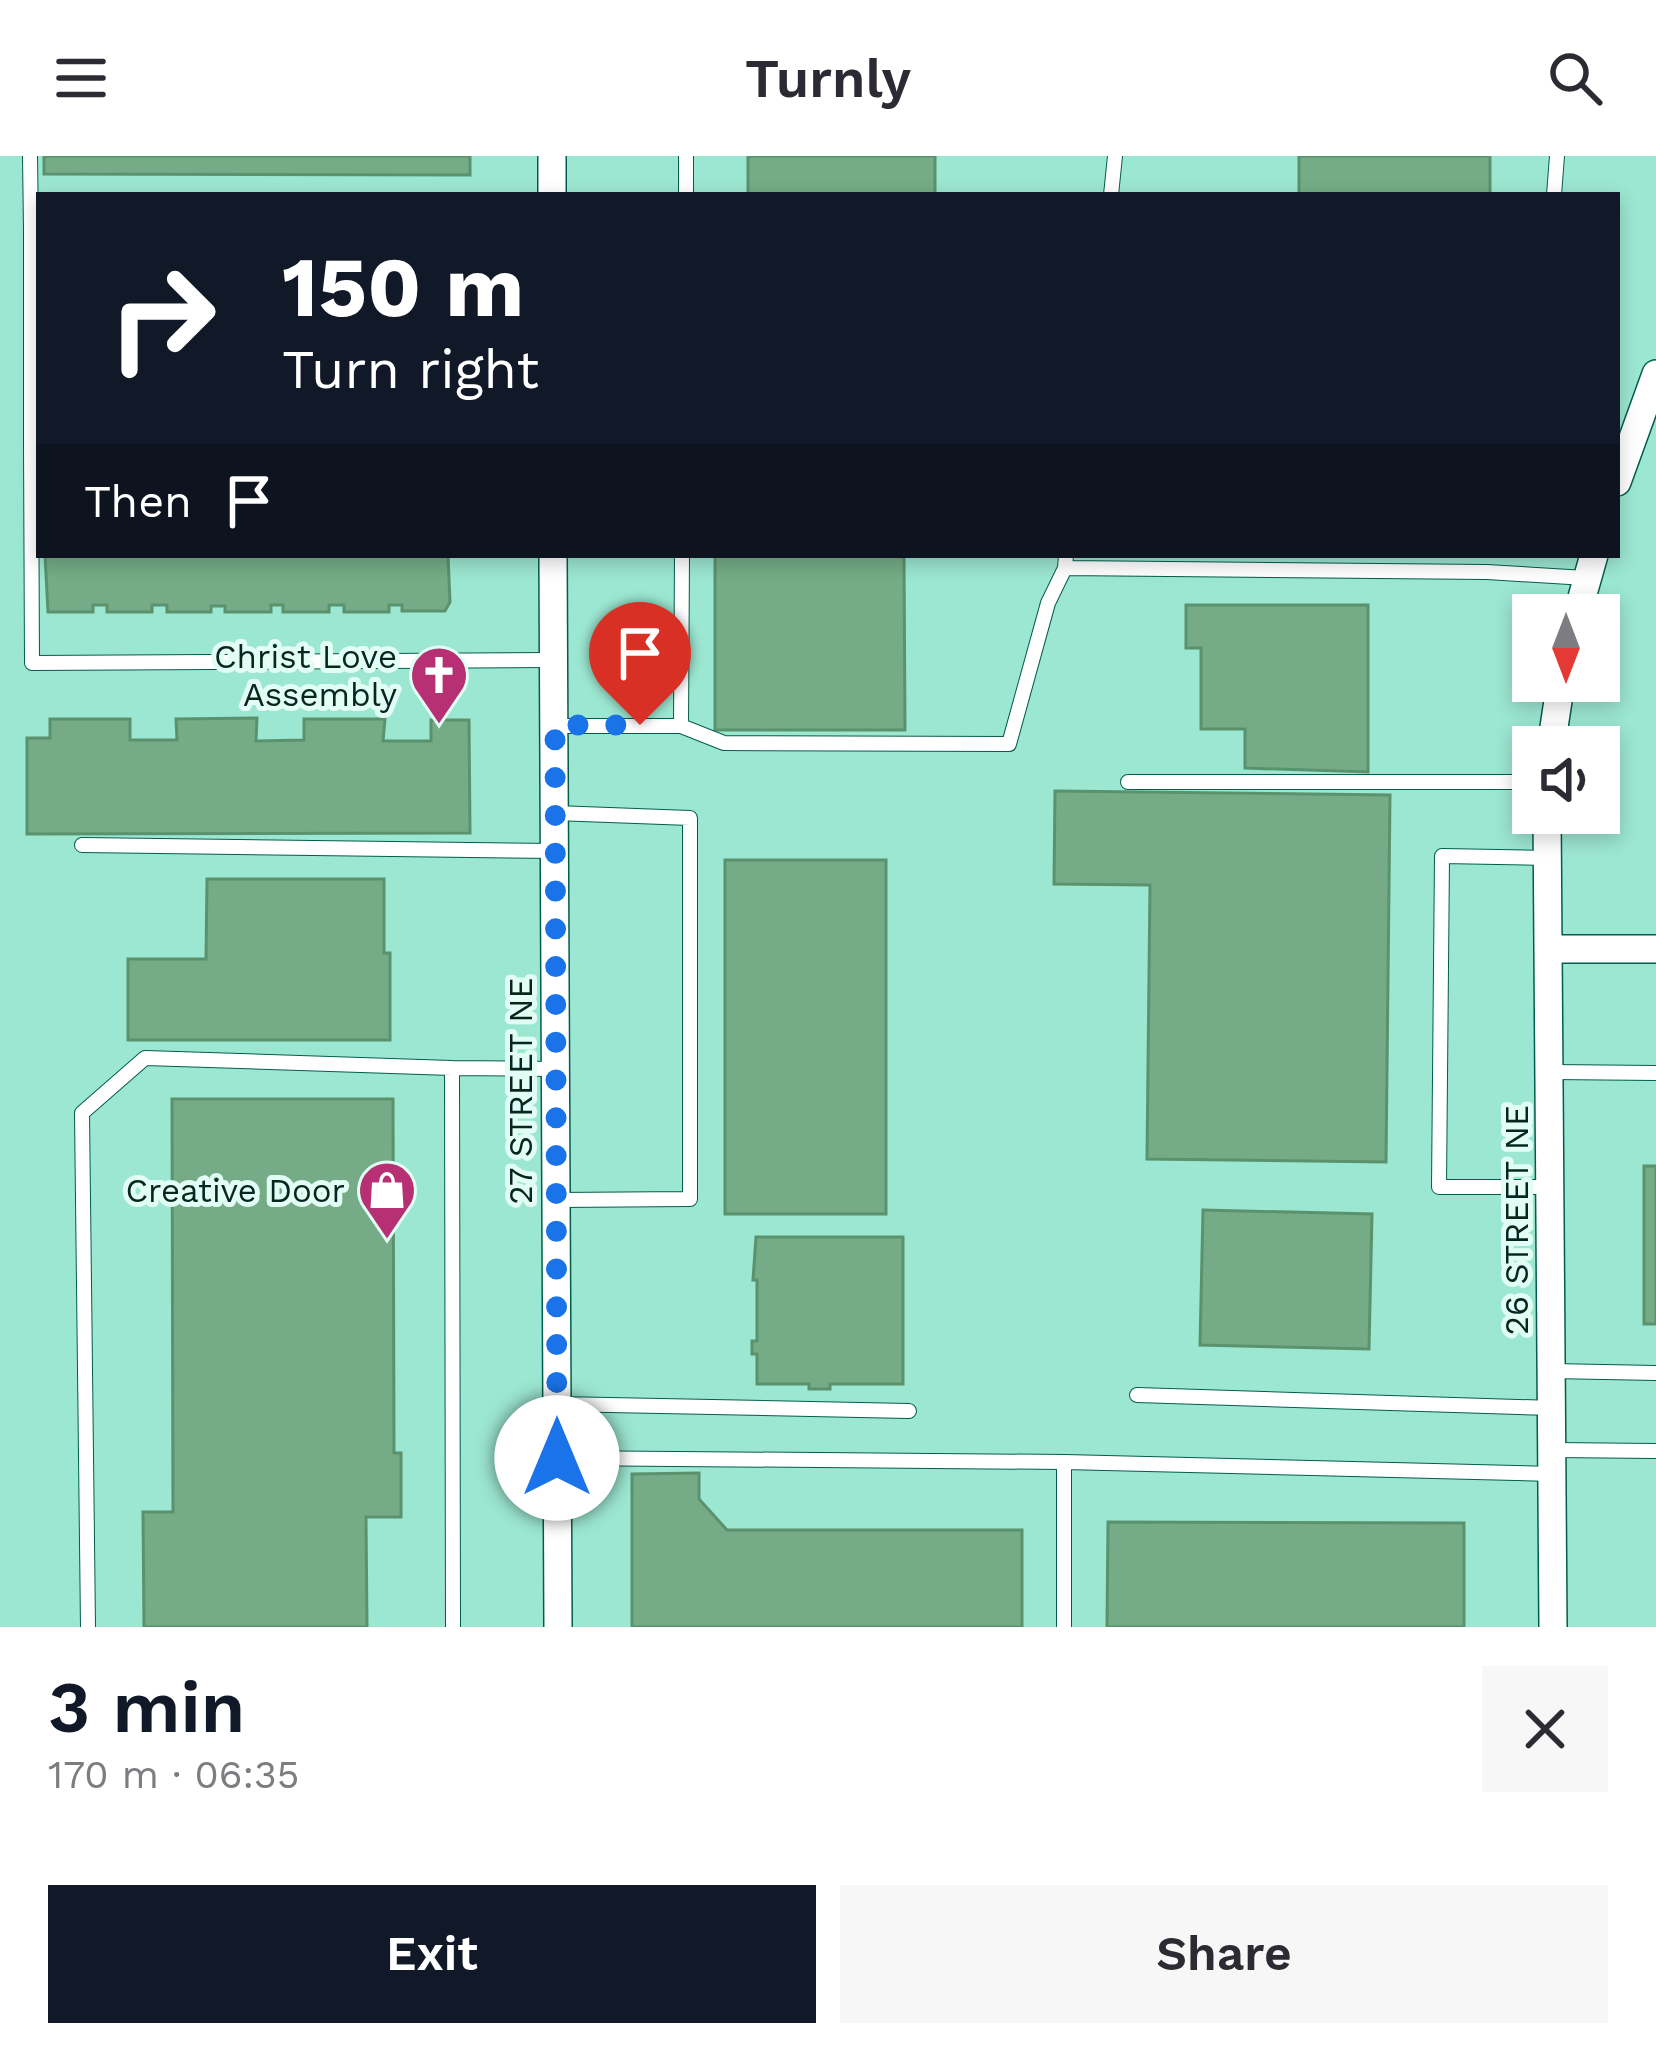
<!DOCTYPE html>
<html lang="en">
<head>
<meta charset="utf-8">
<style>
	body { margin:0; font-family:"Work Sans",sans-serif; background:#f7f7f7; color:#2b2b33; height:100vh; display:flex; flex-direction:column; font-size:45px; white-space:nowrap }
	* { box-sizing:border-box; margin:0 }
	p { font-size:39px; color:#7c7c81 }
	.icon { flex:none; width:66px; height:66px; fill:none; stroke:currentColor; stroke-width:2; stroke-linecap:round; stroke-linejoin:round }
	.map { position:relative; height:1471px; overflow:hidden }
	.panel { display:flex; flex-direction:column; background:#fff; flex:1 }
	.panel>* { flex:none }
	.top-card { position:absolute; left:36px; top:36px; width:1584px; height:366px; border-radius:0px; box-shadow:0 6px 18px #0003; background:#111827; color:#fff; overflow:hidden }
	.needle { width:78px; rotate:180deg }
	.fabs { position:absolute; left:1512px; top:438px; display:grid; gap:24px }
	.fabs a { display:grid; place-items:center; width:108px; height:108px; border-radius:0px; background:#fff; box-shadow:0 6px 18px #0003; font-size:60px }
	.pin { position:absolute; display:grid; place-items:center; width:102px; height:102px; color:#fff; margin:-123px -51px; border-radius:50% 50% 50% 0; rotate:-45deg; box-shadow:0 0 12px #0007 }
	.pin .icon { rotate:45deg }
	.me { position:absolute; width:132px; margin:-66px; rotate:0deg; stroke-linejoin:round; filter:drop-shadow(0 0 9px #0008) }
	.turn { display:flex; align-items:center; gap:42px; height:252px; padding:0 48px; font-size:54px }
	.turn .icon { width:156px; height:156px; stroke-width:2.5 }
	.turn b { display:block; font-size:84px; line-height:102px }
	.then { display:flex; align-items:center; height:114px; padding:0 48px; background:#0003; gap:24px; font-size:45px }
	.round { display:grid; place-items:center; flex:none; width:126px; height:126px; border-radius:0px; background:#f7f7f7 }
	.summary { display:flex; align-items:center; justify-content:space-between; height:204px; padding:0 48px }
	h1 { font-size:72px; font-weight:600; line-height:90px; color:#111827 }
	.button { display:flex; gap:24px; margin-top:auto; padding:24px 48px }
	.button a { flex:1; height:138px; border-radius:0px; background:#111827; color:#fff; font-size:48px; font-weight:600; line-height:138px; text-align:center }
	.button a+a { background:#f7f7f7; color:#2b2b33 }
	header { display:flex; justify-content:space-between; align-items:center; height:156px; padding:0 48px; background:#fff; font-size:54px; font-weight:600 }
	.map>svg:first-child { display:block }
	.building { fill:#75ac87; stroke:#5b926e; stroke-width:3 }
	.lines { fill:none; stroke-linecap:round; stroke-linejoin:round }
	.service-casing { stroke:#035d4c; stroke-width:16 }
	.minor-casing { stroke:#035d4c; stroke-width:30 }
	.service { stroke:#fff; stroke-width:14 }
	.minor { stroke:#fff; stroke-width:27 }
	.route { stroke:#1a73e8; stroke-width:21; stroke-dasharray:0 37.8 }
	.labels { text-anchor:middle; stroke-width:10; stroke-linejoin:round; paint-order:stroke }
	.poi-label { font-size:33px; fill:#06261f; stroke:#e1fdf4; text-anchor:end }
	.street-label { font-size:33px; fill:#06261f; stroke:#e1fdf4 }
</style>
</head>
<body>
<header><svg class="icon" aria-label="menu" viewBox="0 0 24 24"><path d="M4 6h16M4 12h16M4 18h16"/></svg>Turnly<svg class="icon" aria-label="search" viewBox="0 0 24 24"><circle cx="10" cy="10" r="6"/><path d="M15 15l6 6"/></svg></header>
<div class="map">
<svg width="1656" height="1471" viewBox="0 0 1656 1471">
	<rect width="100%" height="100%" fill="#9ce7d1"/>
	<path class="building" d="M44,0H470V19L44,18Z
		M748,0H935V39H748Z
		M1299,0H1490V39H1299Z
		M45,399H448L450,446L445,455H402V449H389V456H344V449H329V456H283V449H271V456H225V450H211V456H167V449H152V456H107V449H93V456H48Z
		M715,399H904L905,574H715Z
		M1186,449H1368V616L1245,612V573H1201V492H1186Z
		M257,562L256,585L304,584V563H385L383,585H431V564H469L470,677L27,678V582H50V563H130V584H177L176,563Z
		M1055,635L1390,639L1386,1006L1147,1003L1150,729L1054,728Z
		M725,704H886V1058H725Z
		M207,723H384V797H390V884H128V803H206Z
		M172,943H393L394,1297H401V1361H366L367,1471H144L143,1356H173Z
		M1644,1010H1656V1168H1644Z
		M1203,1054L1372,1058L1369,1193L1200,1189Z
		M756,1081H903V1228H830V1233H809V1228H757V1198H752V1185H757V1124H753Z
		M699,1317V1343L727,1374H1022V1471H632V1318Z
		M1108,1366L1464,1367V1471H1107Z"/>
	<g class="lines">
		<g class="service-casing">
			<path id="service" d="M30,0L31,73H39
				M686,39V0
				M1111,39L1115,0
				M1554,39L1557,0
				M31,73V286H39
				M31,286L32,507L552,504
				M1066,399L1065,412L1487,416L1586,422
				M555,570H681L682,399
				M681,570L724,587L1009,588L1048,447L1065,412
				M1128,626H1533
				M555,657L690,662V1043L557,1044
				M82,689L555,695
				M1548,702L1442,700L1439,1031H1552
				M1551,916L1656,917
				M1552,1215L1656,1217
				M1137,1239L1552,1252
				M557,1248L909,1255
				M1553,1294L1656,1295
				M557,1302L1064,1306V1471
				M1064,1306L1553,1318
				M88,1471L82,957L145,902L452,912
				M453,1471L452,912L556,913"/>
		</g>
		<g class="minor-casing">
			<path id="minor" d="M552,39V0
				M1617,326L1656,218
				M553,399L558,1471
				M1577,459L1594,399
				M1551,591L1561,525
				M1547,657L1553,1471
				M1550,793H1656"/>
		</g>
		<use href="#service" class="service"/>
		<use href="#minor" class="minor"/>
	</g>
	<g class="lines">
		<path class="route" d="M557,1302L555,569H640"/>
	</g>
	<defs>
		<g id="church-pin" transform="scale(3)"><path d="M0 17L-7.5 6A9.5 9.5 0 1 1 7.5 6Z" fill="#b63073" stroke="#e1fdf4"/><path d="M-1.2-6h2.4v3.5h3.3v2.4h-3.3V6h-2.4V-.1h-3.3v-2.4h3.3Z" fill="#fff"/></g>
		<g id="shop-pin" transform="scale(3)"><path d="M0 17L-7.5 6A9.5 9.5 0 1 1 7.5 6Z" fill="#b63073" stroke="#e1fdf4"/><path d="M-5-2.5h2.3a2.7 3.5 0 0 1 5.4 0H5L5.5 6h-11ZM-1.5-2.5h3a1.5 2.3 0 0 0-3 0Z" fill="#fff"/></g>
	</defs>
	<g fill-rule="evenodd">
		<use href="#church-pin" x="439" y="519"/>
		<use href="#shop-pin" x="387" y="1034"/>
	</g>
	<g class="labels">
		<g class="poi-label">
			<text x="397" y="512">Christ Love<tspan x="397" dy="38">Assembly</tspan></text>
			<text x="345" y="1046">Creative Door</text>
		</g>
		<g class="street-label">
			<text transform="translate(520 935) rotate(-90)" y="12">27 STREET NE</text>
			<text transform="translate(1516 1064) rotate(-90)" y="12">26 STREET NE</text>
		</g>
	</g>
</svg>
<div class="fabs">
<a><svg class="needle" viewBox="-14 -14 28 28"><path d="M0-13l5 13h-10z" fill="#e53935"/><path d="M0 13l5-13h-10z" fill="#7c7c81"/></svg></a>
<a><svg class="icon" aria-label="sound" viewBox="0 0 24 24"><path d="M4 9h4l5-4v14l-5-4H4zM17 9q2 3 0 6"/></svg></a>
</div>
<div class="pin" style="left:640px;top:569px;background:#d93025"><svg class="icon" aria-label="arrive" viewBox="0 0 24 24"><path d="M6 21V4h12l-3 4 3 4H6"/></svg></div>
<svg class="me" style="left:557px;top:1302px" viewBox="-20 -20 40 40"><circle r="19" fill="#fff"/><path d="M0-13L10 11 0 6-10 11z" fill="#1a73e8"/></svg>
<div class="top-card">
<div class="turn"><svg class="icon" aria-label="right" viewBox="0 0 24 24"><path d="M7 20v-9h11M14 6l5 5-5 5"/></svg><div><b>150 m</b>Turn right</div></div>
<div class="then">Then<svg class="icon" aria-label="arrive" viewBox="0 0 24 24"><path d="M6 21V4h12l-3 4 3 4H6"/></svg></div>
</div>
</div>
<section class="panel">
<div class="summary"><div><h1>3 min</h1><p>170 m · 06:35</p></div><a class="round"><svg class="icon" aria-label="close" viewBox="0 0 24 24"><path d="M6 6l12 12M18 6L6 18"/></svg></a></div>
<div class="button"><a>Exit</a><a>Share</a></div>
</section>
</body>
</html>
